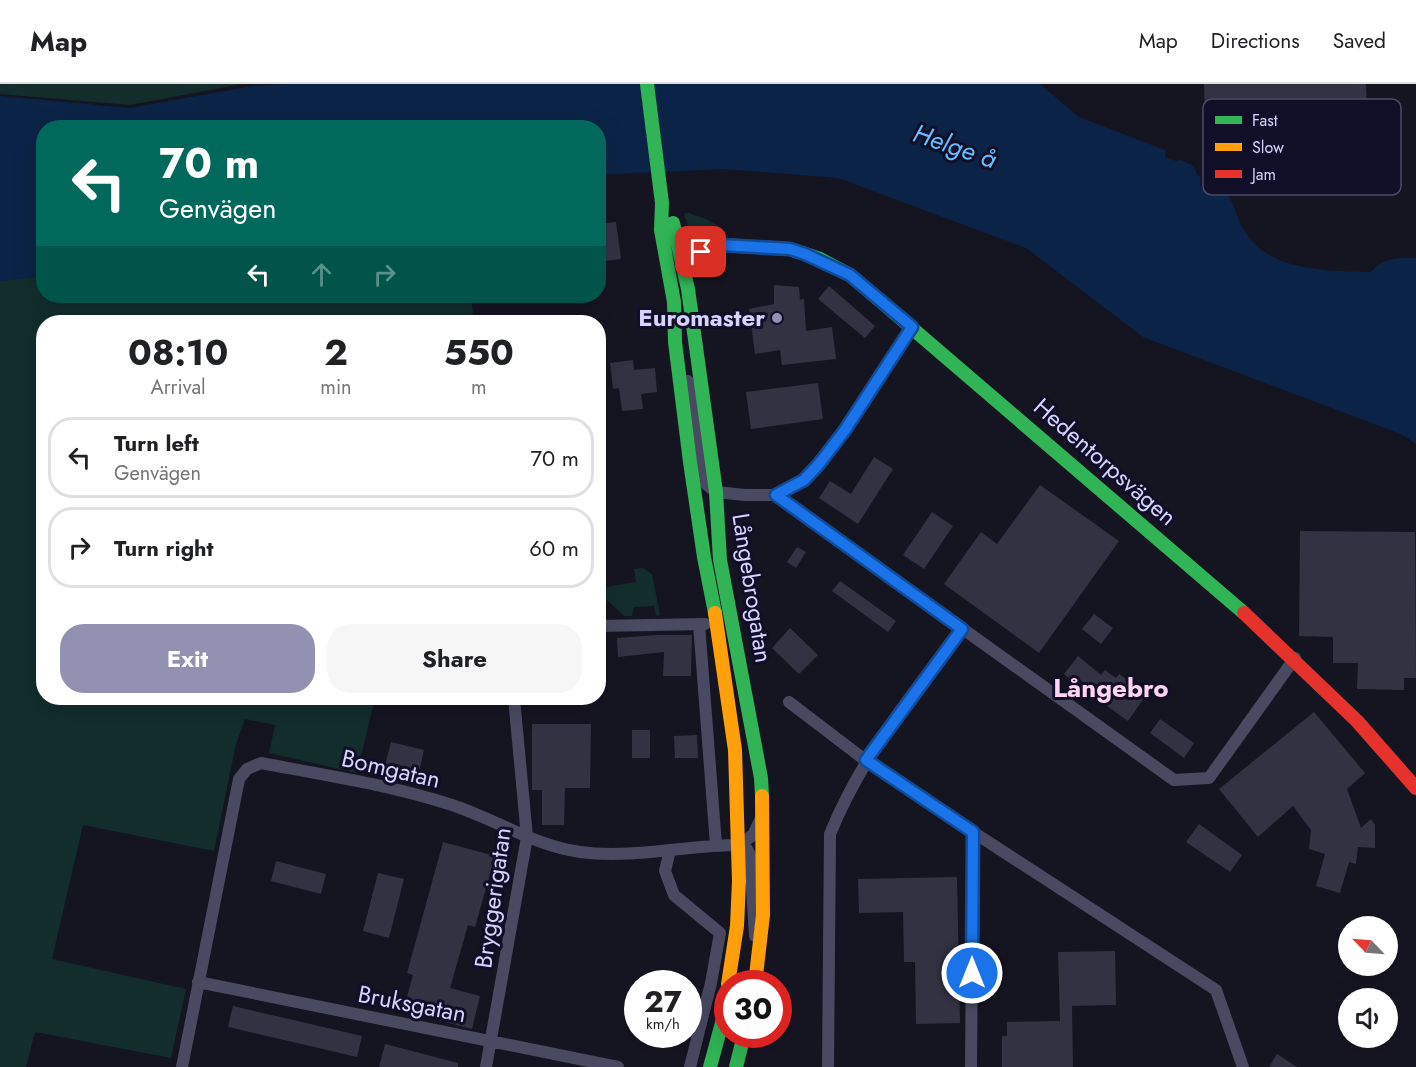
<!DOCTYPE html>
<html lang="en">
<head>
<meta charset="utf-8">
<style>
	body { margin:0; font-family:Jost,sans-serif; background:#f6f6f6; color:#202124; height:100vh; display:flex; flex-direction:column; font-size:22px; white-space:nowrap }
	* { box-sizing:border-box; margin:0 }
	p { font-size:20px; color:#757577 }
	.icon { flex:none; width:33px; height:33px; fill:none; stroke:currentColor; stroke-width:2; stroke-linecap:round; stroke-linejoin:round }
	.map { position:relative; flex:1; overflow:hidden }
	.drawer { position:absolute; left:36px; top:231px; width:570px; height:390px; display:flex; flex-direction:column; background:#fff; border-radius:24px; box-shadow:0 6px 24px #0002 }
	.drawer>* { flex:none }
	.top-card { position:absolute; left:36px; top:36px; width:570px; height:183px; border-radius:24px; box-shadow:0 6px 24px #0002; background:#00695c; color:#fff; overflow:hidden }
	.needle { width:39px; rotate:295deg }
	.tools { position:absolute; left:1338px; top:832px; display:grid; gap:12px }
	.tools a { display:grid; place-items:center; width:60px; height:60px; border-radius:50%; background:#fff; box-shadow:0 6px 24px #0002; font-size:30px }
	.speed { position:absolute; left:624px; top:886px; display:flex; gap:12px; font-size:30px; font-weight:700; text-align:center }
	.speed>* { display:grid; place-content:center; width:78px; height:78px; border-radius:50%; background:#fff; box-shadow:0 6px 24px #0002; line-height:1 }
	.speed small { font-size:15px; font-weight:400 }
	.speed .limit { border:9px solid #d22; background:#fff; color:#111 }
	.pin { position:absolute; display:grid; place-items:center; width:51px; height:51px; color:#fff; margin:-26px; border-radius:12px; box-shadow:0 3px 9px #0006 }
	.me { position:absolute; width:66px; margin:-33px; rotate:0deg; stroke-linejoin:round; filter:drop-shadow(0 0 4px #0008) }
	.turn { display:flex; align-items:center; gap:21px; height:126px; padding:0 24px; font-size:27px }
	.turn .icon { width:78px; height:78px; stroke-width:2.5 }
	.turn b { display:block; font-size:42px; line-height:51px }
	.lanes { display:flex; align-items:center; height:57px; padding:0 24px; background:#0003; justify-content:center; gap:30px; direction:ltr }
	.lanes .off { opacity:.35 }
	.eta { display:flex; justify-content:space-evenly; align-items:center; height:102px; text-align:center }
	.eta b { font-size:36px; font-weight:700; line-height:42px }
	.primary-button { display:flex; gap:12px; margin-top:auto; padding:12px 24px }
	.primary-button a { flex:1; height:69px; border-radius:24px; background:#9291b1; color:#fff; font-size:24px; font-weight:700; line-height:69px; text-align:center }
	.primary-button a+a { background:#f6f6f6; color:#202124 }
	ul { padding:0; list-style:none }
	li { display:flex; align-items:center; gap:18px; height:81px; margin:0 12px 9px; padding:0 12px; border:3px solid #e0e0e0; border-radius:24px }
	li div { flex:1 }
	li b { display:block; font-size:22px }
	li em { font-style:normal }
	header { display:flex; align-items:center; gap:36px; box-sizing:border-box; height:84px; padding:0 30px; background:#fff; border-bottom:2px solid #e0e0e0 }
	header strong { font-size:28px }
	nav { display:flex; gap:33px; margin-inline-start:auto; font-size:21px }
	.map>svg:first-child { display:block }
	.green { fill:#122d2c }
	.water { fill:#0b2346 }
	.building { fill:#333243 }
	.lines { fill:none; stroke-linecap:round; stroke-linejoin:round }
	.street { stroke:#494962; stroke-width:12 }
	.fast { stroke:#30b455; stroke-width:14 }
	.slow { stroke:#ff9f0a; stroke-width:14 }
	.jam { stroke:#e5322d; stroke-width:14 }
	.route-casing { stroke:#114b97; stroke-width:15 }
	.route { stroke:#1a73e8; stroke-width:10 }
	.poi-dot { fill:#9291b1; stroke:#110e27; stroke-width:2 }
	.labels { text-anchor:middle; stroke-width:6; stroke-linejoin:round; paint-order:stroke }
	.poi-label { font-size:24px; font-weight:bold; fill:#d6d4ff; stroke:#110e27; text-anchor:end }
	.street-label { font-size:24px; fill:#d6d4ff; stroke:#110e27 }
	.water-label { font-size:26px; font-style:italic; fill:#62bfff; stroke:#110e27 }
	.neighbourhood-label { font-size:26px; font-weight:bold; fill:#ffd6f2; stroke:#110e27 }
	.key { fill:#110e27; stroke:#4c4968; stroke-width:1.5 }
	.key-label { font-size:16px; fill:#d6d4ff }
</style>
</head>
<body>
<header>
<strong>Map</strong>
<nav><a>Map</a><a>Directions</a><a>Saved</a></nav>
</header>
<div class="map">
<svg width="1416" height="983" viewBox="0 0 1416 983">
	<rect width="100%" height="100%" fill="#151421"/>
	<path class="green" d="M0,0H242L130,21L0,10Z
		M688,129L706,135L722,144V149L688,142L684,130Z
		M0,140H43L44,212H471L474,238H44V614H375L357,689L269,669L275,641L245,635L236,660L214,767L83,741L52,875L186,905L171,974L35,948L26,983H0Z
		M643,484L652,490L660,531L656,532L654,522L634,523L632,532H624L608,517L600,514L599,517V504L636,498L634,485Z"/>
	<path class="water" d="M288,0H1040L1079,33L1165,66V73L1176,77L1181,76L1193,82L1198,92L1201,93L1200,102H1220C1235,116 1234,129 1244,146C1268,188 1329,187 1371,188C1383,173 1399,173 1416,174V360L1403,351L1143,253L1026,164L838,94L723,85L599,91L598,44H44L43,193L0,197V12L130,24L252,2Z"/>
	<path class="building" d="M1204,0H1366L1367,27L1205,32Z
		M616,138L621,175L598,178V140Z
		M774,201L799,203L800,216L804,215L806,247L832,243L836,275L782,281L780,266L755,270L749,225L774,220Z
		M829,202L875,242L865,254L818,215Z
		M633,276L634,286L655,284L657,308L641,310L643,325L622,327L619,304L613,305L610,279Z
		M818,299L823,335L751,345L746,308Z
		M874,373L893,385L858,440L819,414L830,397L851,410Z
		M1040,401L1119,457L1039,569L944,500L981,448L997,460Z
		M932,428L953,442L924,485L903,471Z
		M1300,447L1415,448L1416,594H1404V606L1357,605L1358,579H1333V553L1299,552Z
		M797,463L806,468L796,484L787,478Z
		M840,497L896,537L888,548L832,507Z
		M1094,530L1113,544L1101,560L1082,545Z
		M790,544L818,571L799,590L772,564Z
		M657,551H692L691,592H663L664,568L618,573L617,554Z
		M1078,572L1101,591L1105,586L1116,594L1119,590L1147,610L1128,637L1100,617L1102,614L1076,592L1072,597L1064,590Z
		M1314,628L1365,689L1347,705L1361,744L1371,735L1375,741V764L1358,763L1356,780L1349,778L1340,809L1316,802L1325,770L1309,765L1311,746L1293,722L1258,753L1219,705Z
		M1160,635L1194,659L1184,674L1150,649Z
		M532,640H591L590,704H565L564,741H542V706H532Z
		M632,646H650V674H632Z
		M697,651L698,674H675L674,652Z
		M391,658L424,666L417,697L383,689Z
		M1199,740L1242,771L1230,788L1186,758Z
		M443,758L495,772L475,843L468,841L450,904L480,912L472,945L403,927L413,891L407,889Z
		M276,777L326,790L321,810L271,797Z
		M378,789L404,795L389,854L363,847Z
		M957,793L960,939L916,940L915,878H904L903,828L859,829L858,795Z
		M1115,867L1116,921L1072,922L1073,983H1002V952H1007V938L1060,937L1058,868Z
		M233,922L362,952L357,973L228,943Z
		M385,960L458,979V983H379Z
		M1277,970L1297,983H1269Z"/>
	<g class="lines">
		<path class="street" d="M688,297L703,391L706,400L716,408L745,411H776L804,396L845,346L912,243
			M776,411L1174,696L1209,694L1295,574
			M699,540L716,761
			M598,542L705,540
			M789,618L865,676L973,748L971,983
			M973,748L1216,906L1243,983
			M670,766L665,787L674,811L720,849L711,899L690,983
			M755,852L750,771L747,765L739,761L753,751L761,734
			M198,898L618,983
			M182,983L239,695L247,685L261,679C325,691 390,701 452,721C495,735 535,762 580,768C633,775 686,761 739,761
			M486,983L527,753L514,614
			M828,983L830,750C861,674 912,609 962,545"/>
		<path class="fast" d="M647,0L662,119L661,146L674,218L675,258L690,378L704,473L715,529
			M673,139L688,205L716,408L720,476L761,694L762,712
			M676,149L721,161L790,165L820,175L850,191L1244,529
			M710,983L723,935L728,905
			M736,983L744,951"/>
		<path class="slow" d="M715,529L735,666L739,797L737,842L728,900
			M755,900L763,831L762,712"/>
		<path class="jam" d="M1244,529L1357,637L1416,704"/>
	</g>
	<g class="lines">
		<g class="route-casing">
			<path id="route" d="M701,168L721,161L790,165L805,170L850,191L912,243L845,346L819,380L804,396L776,411L962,545L866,676L973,748L972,889"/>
		</g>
		<use href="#route" class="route"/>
	</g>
	<circle class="poi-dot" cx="777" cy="234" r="6"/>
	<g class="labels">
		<g class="poi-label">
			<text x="765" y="242">Euromaster</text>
		</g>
		<g class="street-label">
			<text transform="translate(1105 378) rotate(41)" y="8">Hedentorpsvägen</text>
			<text transform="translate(752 504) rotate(81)" y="8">Långebrogatan</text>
			<text transform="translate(391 685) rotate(13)" y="8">Bomgatan</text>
			<text transform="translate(493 814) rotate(-82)" y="8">Bryggerigatan</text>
			<text transform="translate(412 920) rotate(11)" y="8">Bruksgatan</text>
		</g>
		<g class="water-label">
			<text transform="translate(955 62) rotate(19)" y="9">Helge å</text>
		</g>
		<g class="neighbourhood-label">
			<text x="1111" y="613">Långebro</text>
		</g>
	</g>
	<rect x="1203" y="15" width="198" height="96" rx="9" class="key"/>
	<rect x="1215" y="32" width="27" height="8" fill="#30b455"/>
	<rect x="1215" y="59" width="27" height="8" fill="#ff9f0a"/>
	<rect x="1215" y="86" width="27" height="8" fill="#e5322d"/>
	<g class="key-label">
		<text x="1252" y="42">Fast</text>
		<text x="1252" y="69">Slow</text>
		<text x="1252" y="96">Jam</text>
	</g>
</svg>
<div class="tools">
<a><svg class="needle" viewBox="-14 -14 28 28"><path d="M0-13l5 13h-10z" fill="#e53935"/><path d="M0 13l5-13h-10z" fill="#757577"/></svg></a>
<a><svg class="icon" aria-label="sound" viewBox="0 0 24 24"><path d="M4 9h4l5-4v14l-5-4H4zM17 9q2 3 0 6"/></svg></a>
</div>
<div class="speed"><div>27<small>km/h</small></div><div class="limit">30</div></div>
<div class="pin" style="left:701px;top:168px;background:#d93025"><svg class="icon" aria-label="arrive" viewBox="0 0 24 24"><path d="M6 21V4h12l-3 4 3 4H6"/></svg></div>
<svg class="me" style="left:972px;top:889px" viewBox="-20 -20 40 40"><circle r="17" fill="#1a73e8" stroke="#fff" stroke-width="3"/><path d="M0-11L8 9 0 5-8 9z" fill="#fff"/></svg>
<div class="top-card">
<div class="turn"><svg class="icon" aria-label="left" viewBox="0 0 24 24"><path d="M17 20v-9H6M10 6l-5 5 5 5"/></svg><div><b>70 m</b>Genvägen</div></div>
<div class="lanes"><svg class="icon" aria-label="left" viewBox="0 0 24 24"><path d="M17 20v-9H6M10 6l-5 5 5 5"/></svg><svg class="icon off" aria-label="ahead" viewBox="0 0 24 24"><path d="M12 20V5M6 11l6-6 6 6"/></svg><svg class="icon off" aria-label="right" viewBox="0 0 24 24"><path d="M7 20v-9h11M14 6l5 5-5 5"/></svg></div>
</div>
<section class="drawer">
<div class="eta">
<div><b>08:10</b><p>Arrival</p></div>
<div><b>2</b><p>min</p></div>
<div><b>550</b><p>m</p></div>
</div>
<ul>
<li><svg class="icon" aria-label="left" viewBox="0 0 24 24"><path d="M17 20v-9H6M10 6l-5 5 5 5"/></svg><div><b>Turn left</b><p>Genvägen</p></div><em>70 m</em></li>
<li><svg class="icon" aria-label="right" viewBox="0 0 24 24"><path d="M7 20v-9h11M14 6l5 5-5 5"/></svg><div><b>Turn right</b></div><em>60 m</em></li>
</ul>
<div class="primary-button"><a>Exit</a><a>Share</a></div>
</section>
</div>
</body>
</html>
